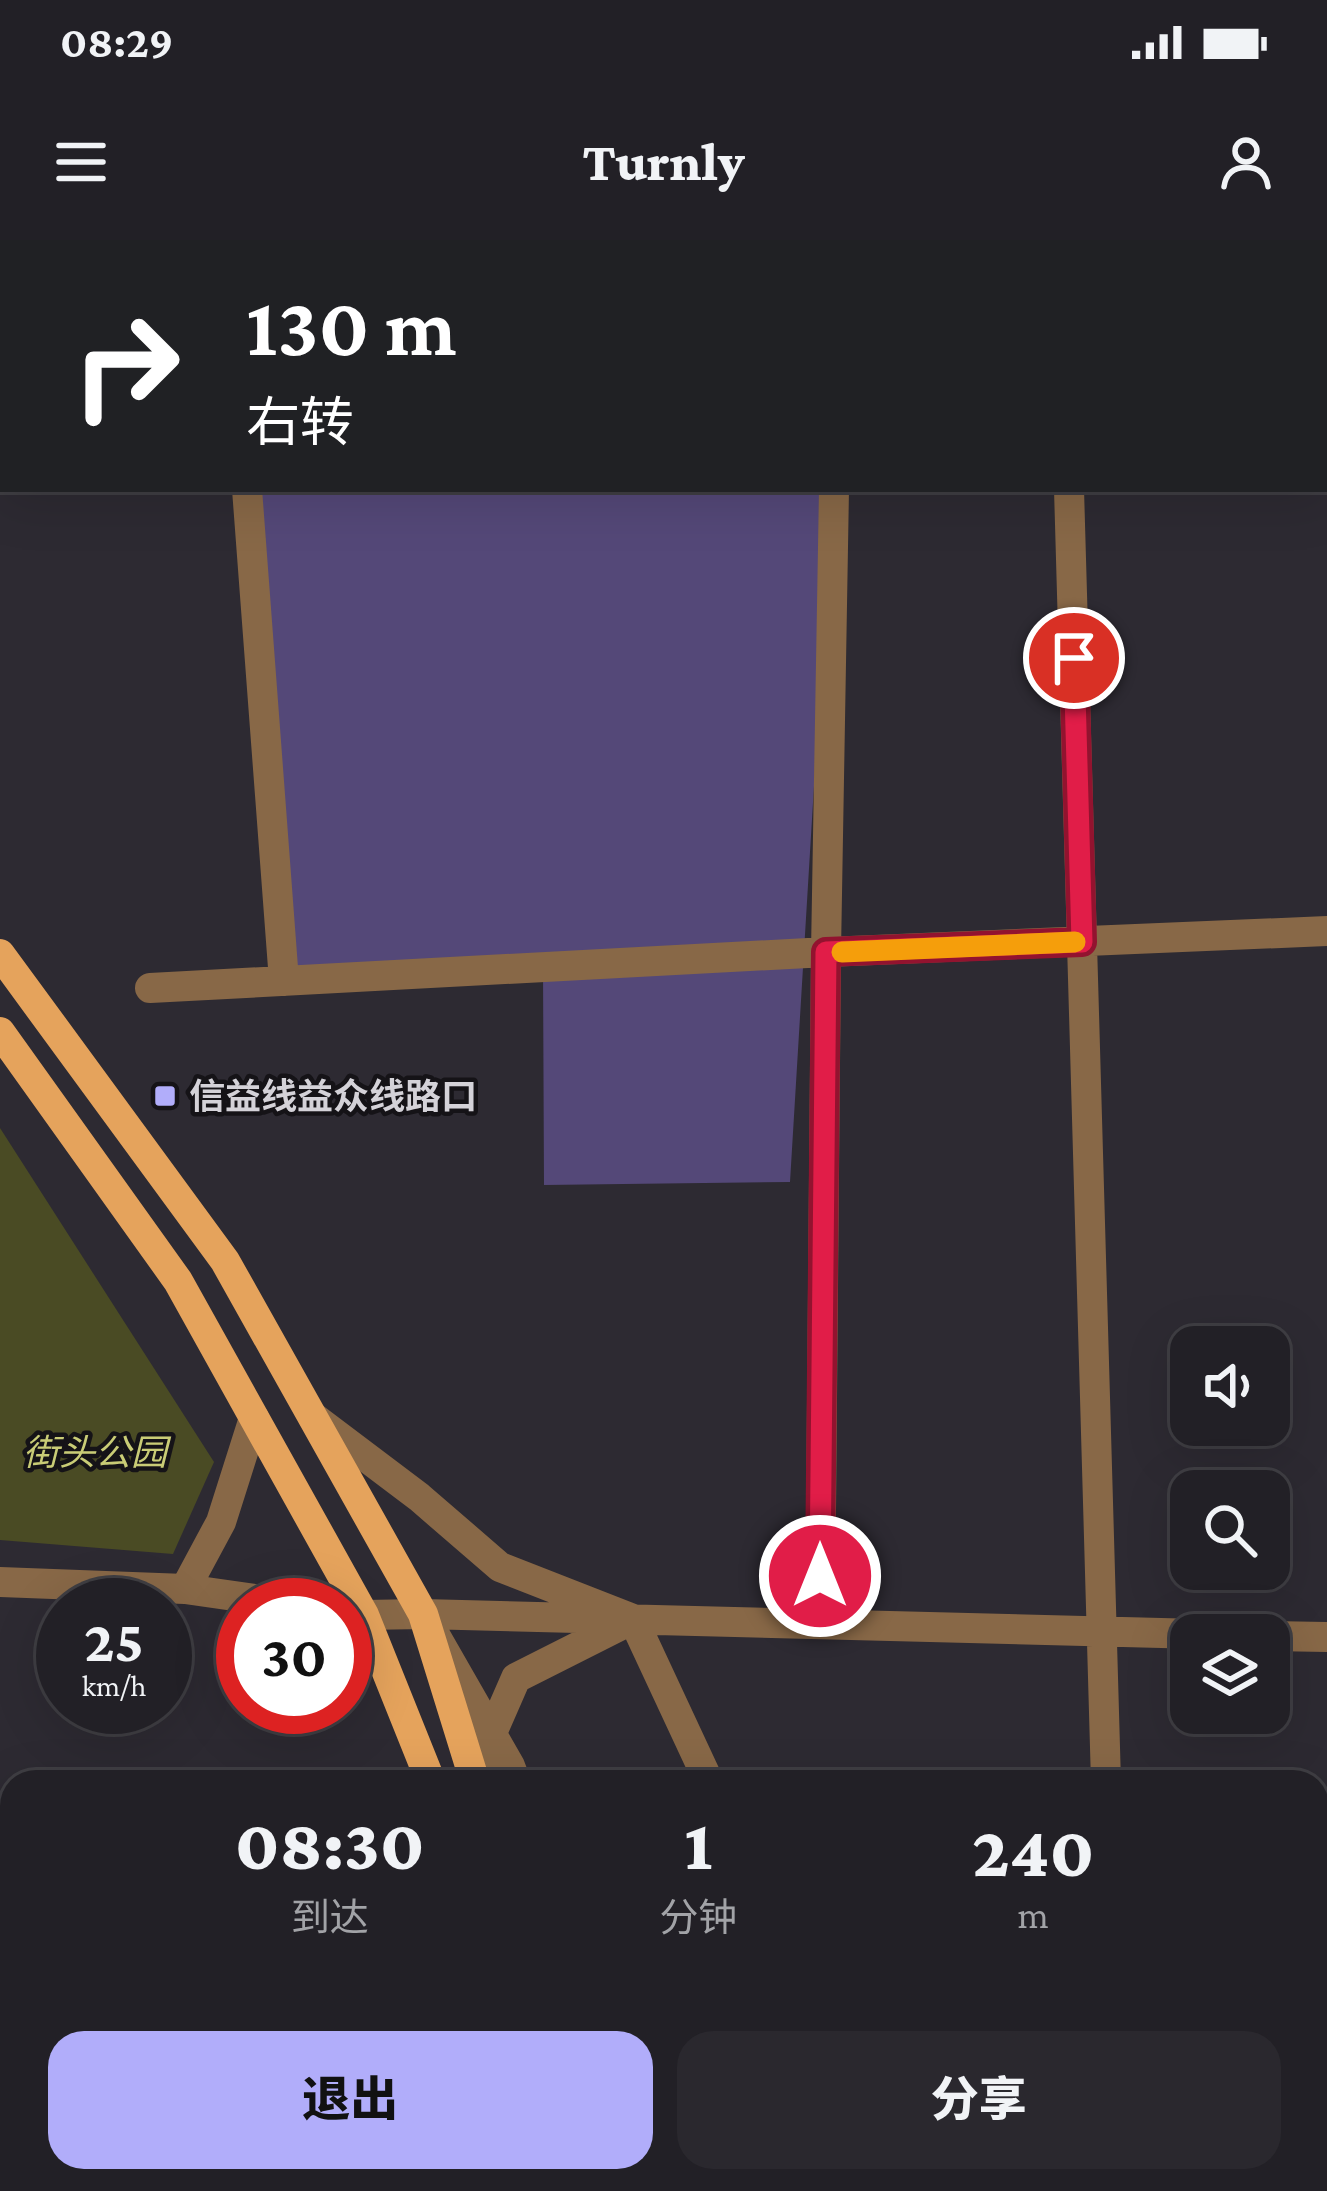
<!DOCTYPE html>
<html lang="zh">
<head>
<meta charset="utf-8">
<style>
	body { margin:0; font-family:"Crimson Pro","Noto Sans SC",serif; background:#2a282e; color:#f1f3f6; height:100vh; display:flex; flex-direction:column; font-size:45px; white-space:nowrap }
	* { box-sizing:border-box; margin:0 }
	p { font-size:39px; color:#a2a3a7 }
	.icon { flex:none; width:66px; height:66px; fill:none; stroke:currentColor; stroke-width:2; stroke-linecap:round; stroke-linejoin:round }
	.map { position:relative; flex:1; overflow:hidden }
	.drawer { position:absolute; left:0px; top:1530px; width:1329px; height:423px; display:flex; flex-direction:column; background:#222026; border-radius:36px 36px 0 0; box-shadow:0 12px 48px #0002,0 0 0 3px #3f3e43 }
	.drawer>* { flex:none }
	.hud { position:absolute; left:0px; top:0px; width:1329px; height:252px; box-shadow:0 12px 48px #0002,0 0 0 3px #3f3e43; background:#202124; color:#fff; overflow:hidden }
	.tools { position:absolute; left:1170px; top:1086px; display:grid; gap:24px }
	.tools a { display:grid; place-items:center; width:120px; height:120px; border-radius:24px; background:#222026; box-shadow:0 12px 48px #0002,0 0 0 3px #3f3e43; font-size:60px }
	.speed { position:absolute; left:36px; top:1338px; display:flex; gap:24px; font-size:60px; font-weight:700; text-align:center }
	.speed>* { display:grid; place-content:center; width:156px; height:156px; border-radius:50%; background:#222026; box-shadow:0 12px 48px #0002,0 0 0 3px #3f3e43; line-height:1 }
	.speed small { font-size:30px; font-weight:400 }
	.speed .limit { border:18px solid #d22; background:#fff; color:#111 }
	.pin { position:absolute; display:grid; place-items:center; width:102px; height:102px; color:#fff; margin:-51px; border:6px solid #fff; border-radius:50%; box-shadow:0 3px 12px #0007 }
	.me { position:absolute; width:132px; margin:-66px; rotate:0deg; stroke-linejoin:round; filter:drop-shadow(0 0 9px #0008) }
	.turn { display:flex; align-items:center; gap:42px; height:252px; padding:0 48px; font-size:54px }
	.turn .icon { width:156px; height:156px; stroke-width:2.5 }
	.turn b { display:block; font-size:84px; line-height:102px }
	.eta { display:flex; justify-content:space-evenly; align-items:center; height:204px; text-align:center }
	.eta b { font-size:72px; font-weight:800; line-height:84px }
	.action { display:flex; gap:24px; margin-top:auto; padding:24px 48px }
	.action a { flex:1; height:138px; border-radius:36px; background:#b1adfa; color:#111; font-size:48px; font-weight:800; line-height:138px; text-align:center }
	.action a+a { background:#2a282e; color:#f1f3f6 }
	.status { display:flex; justify-content:space-between; align-items:center; height:84px; padding:0 60px; background:#222026; direction:ltr }
	.status svg { height:33px; fill:currentColor }
	header { display:flex; justify-content:space-between; align-items:center; height:156px; padding:0 48px; background:#222026; font-size:54px; font-weight:800 }
	.map>svg:first-child { display:block }
	.green { fill:#4a4b24 }
	.lines { fill:none; stroke-linecap:round; stroke-linejoin:round }
	.canal { stroke:#0e4c59; stroke-width:33 }
	.building { fill:#544878 }
	.minor { stroke:#886847; stroke-width:30 }
	.major { stroke:#e5a35c; stroke-width:30 }
	.route-casing { stroke:#92132f; stroke-width:30 }
	.route { stroke:#e11d48; stroke-width:21 }
	.slow { stroke:#f59e0b; stroke-width:21 }
	.poi-dot { fill:#b1adfa; stroke:#151317; stroke-width:4.5 }
	.labels { text-anchor:middle; stroke-width:9; stroke-linejoin:round; paint-order:stroke }
	.poi-label { font-size:36px; font-weight:bold; fill:#d4d2d8; stroke:#151317; text-anchor:start }
	.park-label { font-size:36px; font-style:italic; fill:#c9cc76; stroke:#151317 }
</style>
</head>
<body>
<div class="status"><b>08:29</b><svg viewBox="0 0 49 12"><path d="M0 12V9h3v3zM5 12V6h3v6zM10 12V3h3v9zM15 12V0h3v12zM26 1h20v11H26zM47 4h2v5h-2z"/></svg></div>
<header><svg class="icon" aria-label="menu" viewBox="0 0 24 24"><path d="M4 6h16M4 12h16M4 18h16"/></svg>Turnly<svg class="icon" aria-label="person" viewBox="0 0 24 24"><circle cx="12" cy="8" r="4"/><path d="M4 21q1-7 8-7t8 7"/></svg></header>
<div class="map">
<svg width="1327" height="1951" viewBox="0 0 1327 1951">
	<rect width="100%" height="100%" fill="#2d2a32"/>
	<path class="green" d="M0,888L214,1222L173,1314L0,1300Z"/>
	<g class="lines">
		<path class="canal" d="M1317,1939L1327,1938
			M1107,1951L1281,1941"/>
	</g>
	<path class="building" d="M247,249H832L790,942L544,945L543,727L284,741Z
		M732,1535L882,1538V1542H733Z"/>
	<g class="lines">
		<path class="minor" d="M1062,0V3
			M450,3V0
			M838,3V0
			M1326,175H1327
			M247,249L284,741
			M1069,249L1106,1542
			M150,748L826,712L1327,691
			M313,1177L419,1257L500,1327L633,1379L709,1542
			M0,1342L185,1349L297,1365
			M185,1349L221,1282L254,1178
			M345,1372L364,1375L423,1374L1239,1395
			M820,1384L826,712L834,249
			M435,1395L510,1526L516,1542
			M1269,1396L1327,1397
			M475,1542L492,1493L516,1438L627,1382
			M1317,1864L1327,1863
			M529,1941L531,1951
			M634,1941L636,1951
			M0,1949L373,1944L382,1941"/>
		<path class="major" d="M0,714L225,1021L423,1374L475,1542
			M0,792L178,1041L364,1375L431,1542
			M562,1941L564,1951
			M597,1941L599,1951"/>
	</g>
	<g class="lines">
		<g class="route-casing">
			<path id="route" d="M820,1336L826,712L1082,702L1074,418"/>
		</g>
		<use href="#route" class="route"/>
		<path class="slow" d="M842,712L1075,702"/>
	</g>
	<rect class="poi-dot" x="153" y="844" width="24" height="24" rx="6"/>
	<g class="labels">
		<g class="poi-label">
			<text x="189" y="869">信益线益众线路口</text>
		</g>
		<g class="park-label">
			<text x="95" y="1225">街头公园</text>
		</g>
	</g>
</svg>
<div class="tools">
<a><svg class="icon" aria-label="sound" viewBox="0 0 24 24"><path d="M4 9h4l5-4v14l-5-4H4zM17 9q2 3 0 6"/></svg></a>
<a><svg class="icon" aria-label="search" viewBox="0 0 24 24"><circle cx="10" cy="10" r="6"/><path d="M15 15l6 6"/></svg></a>
<a><svg class="icon" aria-label="layers" viewBox="0 0 24 24"><path d="M12 4l9 5-9 5-9-5zM3 14l9 5 9-5"/></svg></a>
</div>
<div class="speed"><div>25<small>km/h</small></div><div class="limit">30</div></div>
<div class="pin" style="left:1074px;top:418px;background:#d93025"><svg class="icon" aria-label="arrive" viewBox="0 0 24 24"><path d="M6 21V4h12l-3 4 3 4H6"/></svg></div>
<svg class="me" style="left:820px;top:1336px" viewBox="-20 -20 40 40"><circle r="17" fill="#e11d48" stroke="#fff" stroke-width="3"/><path d="M0-11L8 9 0 5-8 9z" fill="#fff"/></svg>
<div class="hud">
<div class="turn"><svg class="icon" aria-label="right" viewBox="0 0 24 24"><path d="M7 20v-9h11M14 6l5 5-5 5"/></svg><div><b>130 m</b>右转</div></div>
</div>
<section class="drawer">
<div class="eta">
<div><b>08:30</b><p>到达</p></div>
<div><b>1</b><p>分钟</p></div>
<div><b>240</b><p>m</p></div>
</div>
<div class="action"><a>退出</a><a>分享</a></div>
</section>
</div>
</body>
</html>
